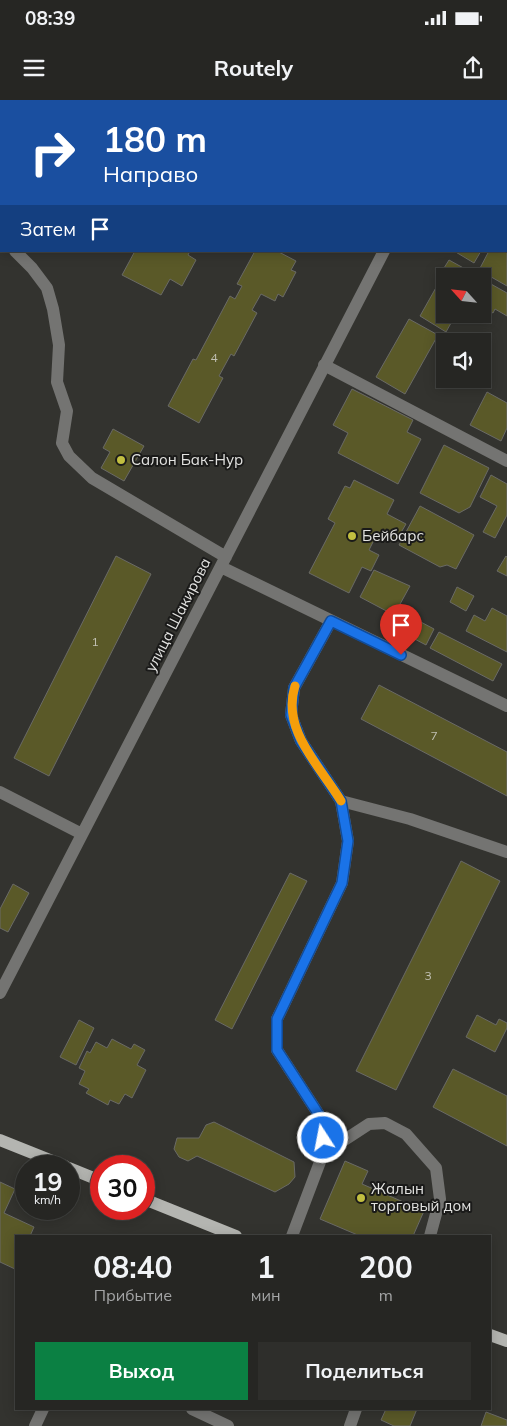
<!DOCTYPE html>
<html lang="ru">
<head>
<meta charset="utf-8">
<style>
	body { margin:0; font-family:Mulish,sans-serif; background:#2e2e2b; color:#f1f3f6; height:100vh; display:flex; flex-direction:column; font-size:19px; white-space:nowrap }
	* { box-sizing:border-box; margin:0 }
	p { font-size:16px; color:#a4a5a6 }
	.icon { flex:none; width:28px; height:28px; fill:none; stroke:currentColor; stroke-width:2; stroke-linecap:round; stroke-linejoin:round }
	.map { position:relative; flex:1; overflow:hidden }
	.drawer { position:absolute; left:15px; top:1135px; width:476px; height:175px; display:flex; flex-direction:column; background:#262623; border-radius:0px; box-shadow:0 2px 12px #0003,0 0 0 1px #424341 }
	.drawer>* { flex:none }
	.banner { position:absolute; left:0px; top:0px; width:508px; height:152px; box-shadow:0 2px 12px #0003,0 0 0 1px #424341; background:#1a4fa0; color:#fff; overflow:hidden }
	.needle { width:32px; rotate:297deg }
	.buttons { position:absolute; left:436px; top:168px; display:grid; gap:10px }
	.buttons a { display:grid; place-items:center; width:55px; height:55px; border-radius:0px; background:#262623; box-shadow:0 2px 12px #0003,0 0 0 1px #424341; font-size:25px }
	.speed { position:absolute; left:15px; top:1055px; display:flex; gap:10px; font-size:25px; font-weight:700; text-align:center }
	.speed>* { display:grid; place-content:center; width:65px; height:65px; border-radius:50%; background:#262623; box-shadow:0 2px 12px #0003,0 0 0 1px #424341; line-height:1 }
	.speed small { font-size:12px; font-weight:400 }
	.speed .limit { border:8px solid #d22; background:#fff; color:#111 }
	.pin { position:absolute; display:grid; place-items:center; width:42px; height:42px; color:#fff; margin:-51px -21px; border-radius:50% 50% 50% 0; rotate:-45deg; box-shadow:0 0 5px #0007 }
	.pin .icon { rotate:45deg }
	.me { position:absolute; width:55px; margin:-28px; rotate:349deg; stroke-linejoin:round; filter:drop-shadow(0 0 4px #0008) }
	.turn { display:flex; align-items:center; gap:18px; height:105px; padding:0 20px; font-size:22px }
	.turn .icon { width:65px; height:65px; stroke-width:2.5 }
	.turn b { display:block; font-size:35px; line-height:42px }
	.then { display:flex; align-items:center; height:48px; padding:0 20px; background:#0003; gap:10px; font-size:19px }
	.eta { display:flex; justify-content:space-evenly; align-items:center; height:85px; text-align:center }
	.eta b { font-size:30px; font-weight:700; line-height:35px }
	.button { display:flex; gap:10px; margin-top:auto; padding:10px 20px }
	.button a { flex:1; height:58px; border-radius:0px; background:#0b8043; color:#fff; font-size:20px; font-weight:700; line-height:58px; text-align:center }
	.button a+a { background:#2e2e2b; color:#f1f3f6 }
	.status { display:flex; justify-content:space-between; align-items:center; height:35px; padding:0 25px; background:#262623; direction:ltr }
	.status svg { height:14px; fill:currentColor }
	header { display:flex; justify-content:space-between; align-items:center; height:65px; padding:0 20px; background:#262623; font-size:22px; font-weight:700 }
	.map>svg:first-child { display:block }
	.building { fill:#5a5928; stroke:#6a6a66 }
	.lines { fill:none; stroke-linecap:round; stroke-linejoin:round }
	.minor { stroke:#747472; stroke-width:12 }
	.major { stroke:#b4b5b1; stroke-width:12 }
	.route-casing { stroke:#114b97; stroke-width:12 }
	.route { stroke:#1a73e8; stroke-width:9 }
	.slow { stroke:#f59e0b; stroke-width:9 }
	.poi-dot { fill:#c1be40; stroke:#1a1a19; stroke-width:2 }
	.labels { text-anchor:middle; stroke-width:4; stroke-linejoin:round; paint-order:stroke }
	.number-label { font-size:12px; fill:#c1c0b3 }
	.poi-label { font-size:15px; fill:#e3e3e1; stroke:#1a1a19; text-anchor:start }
	.street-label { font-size:15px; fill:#e3e3e1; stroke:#1a1a19 }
</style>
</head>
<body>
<div class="status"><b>08:39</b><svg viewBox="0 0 49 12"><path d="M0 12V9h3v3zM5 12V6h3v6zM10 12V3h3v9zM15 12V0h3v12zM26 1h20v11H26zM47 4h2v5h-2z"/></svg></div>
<header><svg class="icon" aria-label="menu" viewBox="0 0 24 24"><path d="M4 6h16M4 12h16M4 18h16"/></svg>Routely<svg class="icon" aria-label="share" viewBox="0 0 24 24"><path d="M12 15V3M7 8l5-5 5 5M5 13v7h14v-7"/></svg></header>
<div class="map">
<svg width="507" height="1326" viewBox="0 0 507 1326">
	<rect width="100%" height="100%" fill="#33332f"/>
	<path class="building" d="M321,0H395L321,1Z
		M507,119V186L479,170L489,151H506Z
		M135,151H190L188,155L196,160L182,186L170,179L161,195L122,175Z
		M255,151H277L296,161L291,170L296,172L283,197L278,194L275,201L261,194L252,210L257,213L234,256L231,254L219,276L223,278L199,323L168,306L193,259L196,260L230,196L235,199L242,186L237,184Z
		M454,151H481L474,163Z
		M449,160L478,176H445V214H456L446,232L420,216L442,177L439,176Z
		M482,179L507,193V216L495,209L493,213L482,207Z
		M409,219L438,235L405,294L376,277Z
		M482,264L491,268L486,278L482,276Z
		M352,289L413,320L407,332L421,339L398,384L338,353L348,333L333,325Z
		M487,292L507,303V328L501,341L470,325Z
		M113,329L144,346L124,381L101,368L110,352L103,348Z
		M444,345L489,368L470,407L459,413L420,393Z
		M491,375L507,384V415L495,438L483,432L497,406L480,397Z
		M354,380L394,400L387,414L406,424L396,441L378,432L369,450L379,455L371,471L362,467L349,493L309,473L335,423L328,419L345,386L350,388Z
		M420,406L474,435L456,469L447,465L440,467L399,445Z
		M116,456L151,474L49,676L14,658Z
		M506,456L507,457V476L497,471Z
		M374,470L410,486L394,515L360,497Z
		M457,487L474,496L466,511L450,502Z
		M492,508L507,516V552L466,531L474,515L485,521Z
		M417,520L434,529L426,545L409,536Z
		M439,532L502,564L493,581L430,548Z
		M379,585L507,652V696L361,619Z
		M461,761L500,781L396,990L356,971Z
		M290,773L307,781L232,929L215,920Z
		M13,784L29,793L8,832L0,828V809Z
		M477,915L496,925L499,919L507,923V928L495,952L466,937Z
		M79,920L94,928L76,965L60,957Z
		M112,939L131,949L134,944L145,950L137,965L146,970L132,998L125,994L119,1004L110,1000L108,1005L86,993L89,989L79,984L85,971L79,968L87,951L90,953L96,942L107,948Z
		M453,969L507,996V1046L433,1007Z
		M214,1022L294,1062L295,1077L289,1084L275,1092L197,1056L188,1061L179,1057L174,1049L177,1038H199L206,1025Z
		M345,1061L368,1071L362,1084L424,1111L413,1136H360L320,1119Z
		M0,1082L15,1089L4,1113L34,1127L30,1136H16L15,1169L0,1162Z
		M386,1309H417L410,1326H394L381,1320Z
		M486,1312L507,1320V1326H481Z"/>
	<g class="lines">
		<path class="minor" d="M463,1L464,0
			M0,137L1,138
			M15,151L32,168L47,188L53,209L59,245L57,282L67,311L62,343L69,356L92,378L226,457
			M324,265L507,361
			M221,467L507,606
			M0,692L82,734
			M341,701L410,719L507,752
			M0,893L384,151
			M323,1054L369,1024L385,1023L406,1034L436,1068L440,1099L430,1136
			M292,1136L323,1054V1021L277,950V919L342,783L348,741L341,701L301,641L291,615L294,588L331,521
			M192,1309L228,1326
			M35,1326L43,1309
			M350,1326L356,1309"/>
		<path class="major" d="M0,1040L65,1066
			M69,1068L101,1081
			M144,1099L236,1136
			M490,1235L507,1241"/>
	</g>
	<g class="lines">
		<g class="route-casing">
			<path id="route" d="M323,1038V1021L277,950V919L342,783L348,741L341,701L301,641L291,615L294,588L331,521L401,555"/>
		</g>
		<use href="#route" class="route"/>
		<path class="slow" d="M295,586C281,630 320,666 341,701"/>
	</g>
	<g class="poi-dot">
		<circle cx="121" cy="360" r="5"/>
		<circle cx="352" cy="436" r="5"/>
		<circle cx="361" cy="1098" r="5"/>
	</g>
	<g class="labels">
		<g class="number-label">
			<text x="214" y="262">4</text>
			<text x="95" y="546">1</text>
			<text x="434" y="640">7</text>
			<text x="428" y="880">3</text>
		</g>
		<g class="poi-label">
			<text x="131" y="365">Салон Бак-Нур</text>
			<text x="362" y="441">Бейбарс</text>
			<text x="371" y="1094">Жалын<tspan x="371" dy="17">торговый дом</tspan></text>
		</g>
		<g class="street-label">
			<text transform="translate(178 515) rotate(-63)" y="5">улица Шакирова</text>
		</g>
	</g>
</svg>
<div class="buttons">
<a><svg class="needle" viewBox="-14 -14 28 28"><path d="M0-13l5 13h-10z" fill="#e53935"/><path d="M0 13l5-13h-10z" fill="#a4a5a6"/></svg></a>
<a><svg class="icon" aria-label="sound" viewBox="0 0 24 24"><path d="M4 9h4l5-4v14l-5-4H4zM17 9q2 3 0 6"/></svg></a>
</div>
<div class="speed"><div>19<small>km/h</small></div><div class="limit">30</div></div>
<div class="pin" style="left:401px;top:555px;background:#d93025"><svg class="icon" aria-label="arrive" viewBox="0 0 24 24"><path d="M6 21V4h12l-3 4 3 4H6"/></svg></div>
<svg class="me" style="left:323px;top:1038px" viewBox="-20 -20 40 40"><circle r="17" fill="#1a73e8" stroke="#fff" stroke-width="3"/><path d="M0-11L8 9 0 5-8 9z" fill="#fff"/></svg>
<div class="banner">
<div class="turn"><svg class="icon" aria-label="right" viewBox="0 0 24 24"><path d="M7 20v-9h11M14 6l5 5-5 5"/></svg><div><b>180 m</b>Направо</div></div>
<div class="then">Затем<svg class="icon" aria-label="arrive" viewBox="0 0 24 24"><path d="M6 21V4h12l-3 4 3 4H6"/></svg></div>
</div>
<section class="drawer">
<div class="eta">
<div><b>08:40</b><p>Прибытие</p></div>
<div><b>1</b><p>мин</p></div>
<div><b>200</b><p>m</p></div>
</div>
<div class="button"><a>Выход</a><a>Поделиться</a></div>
</section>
</div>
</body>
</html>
